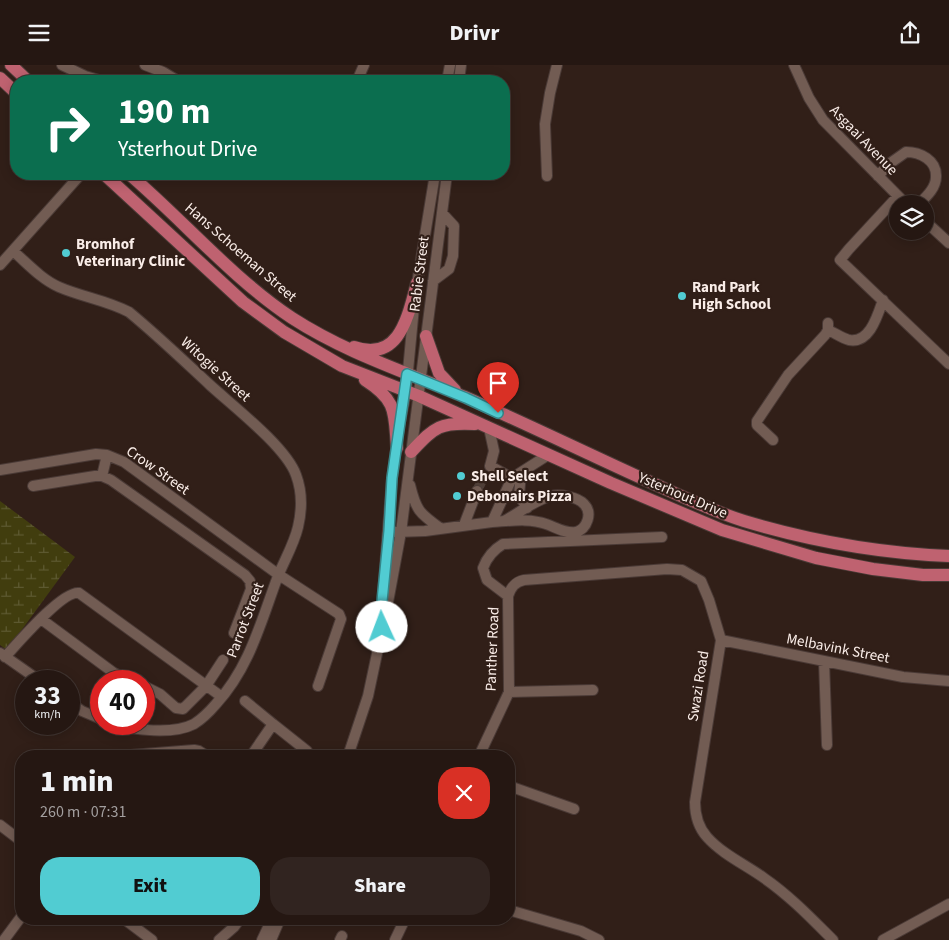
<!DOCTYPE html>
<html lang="en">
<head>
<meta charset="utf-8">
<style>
	body { margin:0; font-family:"Source Sans 3",sans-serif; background:#312420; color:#f1f3f6; height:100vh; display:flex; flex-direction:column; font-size:19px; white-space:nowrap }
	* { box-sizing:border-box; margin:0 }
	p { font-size:16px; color:#a39f9f }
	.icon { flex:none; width:28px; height:28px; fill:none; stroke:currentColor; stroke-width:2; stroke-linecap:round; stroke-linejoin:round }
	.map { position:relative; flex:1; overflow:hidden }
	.panel { position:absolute; left:15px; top:685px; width:500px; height:175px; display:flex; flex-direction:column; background:#251712; border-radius:20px; box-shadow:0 2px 12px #0003,0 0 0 1px #423632 }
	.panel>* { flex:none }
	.guide { position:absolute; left:10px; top:10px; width:500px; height:105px; border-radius:20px; box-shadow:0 2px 12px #0003,0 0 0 1px #423632; background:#0b6e4f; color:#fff; overflow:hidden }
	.tools { position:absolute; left:889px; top:130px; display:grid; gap:10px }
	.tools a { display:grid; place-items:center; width:45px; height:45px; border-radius:50%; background:#251712; box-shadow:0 2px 12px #0003,0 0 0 1px #423632; font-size:25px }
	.speed { position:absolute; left:15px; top:605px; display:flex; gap:10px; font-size:25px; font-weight:700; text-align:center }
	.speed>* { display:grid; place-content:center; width:65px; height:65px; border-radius:50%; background:#251712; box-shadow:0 2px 12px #0003,0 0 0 1px #423632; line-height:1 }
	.speed small { font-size:12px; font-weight:400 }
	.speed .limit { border:8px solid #d22; background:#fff; color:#111 }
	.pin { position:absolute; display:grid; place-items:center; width:42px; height:42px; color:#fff; margin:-51px -21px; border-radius:50% 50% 50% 0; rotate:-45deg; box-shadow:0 0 5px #0007 }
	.pin .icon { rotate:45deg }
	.me { position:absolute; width:55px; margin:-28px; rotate:358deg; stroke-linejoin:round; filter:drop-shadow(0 0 4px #0008) }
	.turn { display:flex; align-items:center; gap:18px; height:105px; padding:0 25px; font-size:22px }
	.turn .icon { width:65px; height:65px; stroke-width:2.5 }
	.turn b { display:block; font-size:35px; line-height:42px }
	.round { display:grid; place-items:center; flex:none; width:52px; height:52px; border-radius:20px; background:#312420 }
	.overview { display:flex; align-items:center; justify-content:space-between; height:85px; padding:0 25px }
	h1 { font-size:30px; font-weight:800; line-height:38px }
	.action { display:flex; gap:10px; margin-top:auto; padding:10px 25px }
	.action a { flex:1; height:58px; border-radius:20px; background:#51ccd2; color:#111; font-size:20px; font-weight:800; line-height:58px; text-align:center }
	.action a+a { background:#312420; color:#f1f3f6 }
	header { display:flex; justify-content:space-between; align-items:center; height:65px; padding:0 25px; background:#251712; font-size:22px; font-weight:800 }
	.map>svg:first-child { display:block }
	.wetland { fill:url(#wetland-marsh) }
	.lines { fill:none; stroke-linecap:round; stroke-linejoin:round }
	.minor-tunnel { stroke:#4f3e37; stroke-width:10; stroke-dasharray:10 5; stroke-linecap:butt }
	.minor-casing { stroke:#4a3a36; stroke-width:12 }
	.major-casing { stroke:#4a3a36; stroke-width:14 }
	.minor { stroke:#725c53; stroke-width:10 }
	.major { stroke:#bf6270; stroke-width:12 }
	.route-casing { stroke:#358588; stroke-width:12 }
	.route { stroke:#51ccd2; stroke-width:9 }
	.poi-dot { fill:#51ccd2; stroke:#311f18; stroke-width:2 }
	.labels { text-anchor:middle; stroke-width:4.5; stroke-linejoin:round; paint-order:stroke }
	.street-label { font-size:15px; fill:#faede8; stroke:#311f18 }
	.poi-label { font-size:15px; font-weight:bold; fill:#faede8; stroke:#311f18; text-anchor:start }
</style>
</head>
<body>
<header><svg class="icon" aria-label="menu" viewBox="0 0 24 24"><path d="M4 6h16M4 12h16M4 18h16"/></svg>Drivr<svg class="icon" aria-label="share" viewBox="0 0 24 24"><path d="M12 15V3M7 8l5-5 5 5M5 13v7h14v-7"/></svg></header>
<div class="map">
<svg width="949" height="875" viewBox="0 0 949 875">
	<defs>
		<pattern id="wetland-marsh" width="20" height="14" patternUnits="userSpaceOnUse" patternTransform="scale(1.25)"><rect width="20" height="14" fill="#413d0e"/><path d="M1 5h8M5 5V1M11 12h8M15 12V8" fill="none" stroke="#5d5931"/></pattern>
	</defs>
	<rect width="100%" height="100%" fill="#311f18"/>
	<path class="wetland" d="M0,436L75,492L7,585L0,580Z"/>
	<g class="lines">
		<path class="minor-tunnel" d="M477,426L484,411"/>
		<g class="minor-casing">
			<path id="minor" d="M62,0L85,11L102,16
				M145,0L163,7L178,16
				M794,0L809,33L823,55L906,139
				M357,16L364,0
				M447,16L450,0
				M459,16L461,0
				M547,111L545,59L550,28L557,0
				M878,111L889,99L906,87C920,87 937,95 936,112C936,123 926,132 919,139
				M898,131L849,184L840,195L949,299
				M925,156L949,178
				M13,186C27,198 41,214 59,222C82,232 106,235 129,247C157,270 183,295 210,320C233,341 286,382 296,410C302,426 302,445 298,462C294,479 285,494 278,511C261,556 250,602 216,639C210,646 202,654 194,659C173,670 134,665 112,659
				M0,200L81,109
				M433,216L449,204L453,191L454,161L442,148
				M416,225L435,109
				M828,265C835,268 842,273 849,275C870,279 878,249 883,235
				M489,363L494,386L490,401L512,413
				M773,375L757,360V356L788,310L825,270L828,265V258
				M0,405L96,389L107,390L124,397L279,510L339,549L341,554L318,621
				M521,409L519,430L527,443
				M102,411L111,415L245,510L250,516L251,524L234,568
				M410,420C416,445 419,448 440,463
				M33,421L95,411H102L107,390
				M492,457C510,456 530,453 546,459C555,462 566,469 576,467C587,464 593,448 584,439C578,432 560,429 551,431C537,434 517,449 504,456
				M464,460L477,426
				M395,467L425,466L492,457L512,413L548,390
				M508,531L487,515L483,503C487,492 493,485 503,479L662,472
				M382,541L392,413L399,362L406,327L414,242
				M41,554L114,608L131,616
				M721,575L903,612L949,616
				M0,588L40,616
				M5,592C17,579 63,525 79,528L222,632
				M824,596L827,680
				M144,621L160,629L176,643L183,644L206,621L223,595
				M509,627L593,625
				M245,636L273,659L251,691
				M69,637L82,646L101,654
				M273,659L307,686
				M71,690L73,691
				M118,691L194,685L199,686L207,691
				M348,691L368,631L388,537L401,467L447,109
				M479,691L509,627L508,531C511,522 515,517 524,515L667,504L682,505L701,516L709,535L721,575L695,737C695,750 698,762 707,772C722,789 746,800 764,813C790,831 811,853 833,875
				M509,721L574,744
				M0,760L21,776
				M509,845L581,866L599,875
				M124,854L152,875
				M4,875L21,852
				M219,875L234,862L240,854
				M262,875L272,854
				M271,875L280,854
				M340,875L342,871
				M395,875L405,854
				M883,875L949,839"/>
		</g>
		<g class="major-casing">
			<path id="major" d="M11,0L28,16
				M0,13L16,28
				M104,109L243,237L284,267L342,301L419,331L611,418L722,465L816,493L873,504L923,510H949
				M129,109C184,156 232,213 292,253C346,288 406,307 465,332C527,359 588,389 650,417C681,431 712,446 744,456C811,476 879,488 949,491
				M426,271L439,308L455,325
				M354,282C400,298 408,250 417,218
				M365,315C398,336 394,348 397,383
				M411,387C435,362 439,357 475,359"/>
		</g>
		<use href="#minor" class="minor"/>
		<use href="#major" class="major"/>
	</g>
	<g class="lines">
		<g class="route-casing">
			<path id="route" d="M382,562V536L389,466L392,413L407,309L466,333L498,348"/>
		</g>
		<use href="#route" class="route"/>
	</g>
	<g class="poi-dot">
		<circle cx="66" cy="188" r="5"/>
		<circle cx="682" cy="231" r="5"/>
		<circle cx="461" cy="411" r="5"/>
		<circle cx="457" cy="431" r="5"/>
	</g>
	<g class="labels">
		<g class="street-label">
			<text transform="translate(864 75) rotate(46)" y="5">Asgaai Avenue</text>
			<text transform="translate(241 187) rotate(41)" y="5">Hans Schoeman Street</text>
			<text transform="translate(419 209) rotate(-83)" y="5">Rabie Street</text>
			<text transform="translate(216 304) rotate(42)" y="5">Witogie Street</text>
			<text transform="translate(158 405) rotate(35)" y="5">Crow Street</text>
			<text transform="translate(683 430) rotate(23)" y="5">Ysterhout Drive</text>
			<text transform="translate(245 555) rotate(-69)" y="5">Parrot Street</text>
			<text transform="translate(838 583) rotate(11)" y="5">Melbavink Street</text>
			<text transform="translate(492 584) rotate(-88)" y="5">Panther Road</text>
			<text transform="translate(698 621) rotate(-81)" y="5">Swazi Road</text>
		</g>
		<g class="poi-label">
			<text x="76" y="184">Bromhof<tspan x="76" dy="17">Veterinary Clinic</tspan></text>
			<text x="692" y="227">Rand Park<tspan x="692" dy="17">High School</tspan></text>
			<text x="471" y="416">Shell Select</text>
			<text x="467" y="436">Debonairs Pizza</text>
		</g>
	</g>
</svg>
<div class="tools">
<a><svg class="icon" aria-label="layers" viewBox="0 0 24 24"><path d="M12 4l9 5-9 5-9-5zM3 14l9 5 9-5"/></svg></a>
</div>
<div class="speed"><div>33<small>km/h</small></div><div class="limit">40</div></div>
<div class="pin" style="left:498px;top:348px;background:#d93025"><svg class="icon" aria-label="arrive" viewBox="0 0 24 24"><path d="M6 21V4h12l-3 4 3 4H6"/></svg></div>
<svg class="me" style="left:382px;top:562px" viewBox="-20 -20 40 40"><circle r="19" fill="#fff"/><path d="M0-13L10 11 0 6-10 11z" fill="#51ccd2"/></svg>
<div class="guide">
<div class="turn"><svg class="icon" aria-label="right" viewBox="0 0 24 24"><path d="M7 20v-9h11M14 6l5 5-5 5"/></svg><div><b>190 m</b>Ysterhout Drive</div></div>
</div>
<section class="panel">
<div class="overview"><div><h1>1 min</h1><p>260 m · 07:31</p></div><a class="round" style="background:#d93025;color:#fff"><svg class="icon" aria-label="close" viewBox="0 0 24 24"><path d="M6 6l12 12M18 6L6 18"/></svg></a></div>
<div class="action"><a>Exit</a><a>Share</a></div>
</section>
</div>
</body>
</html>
